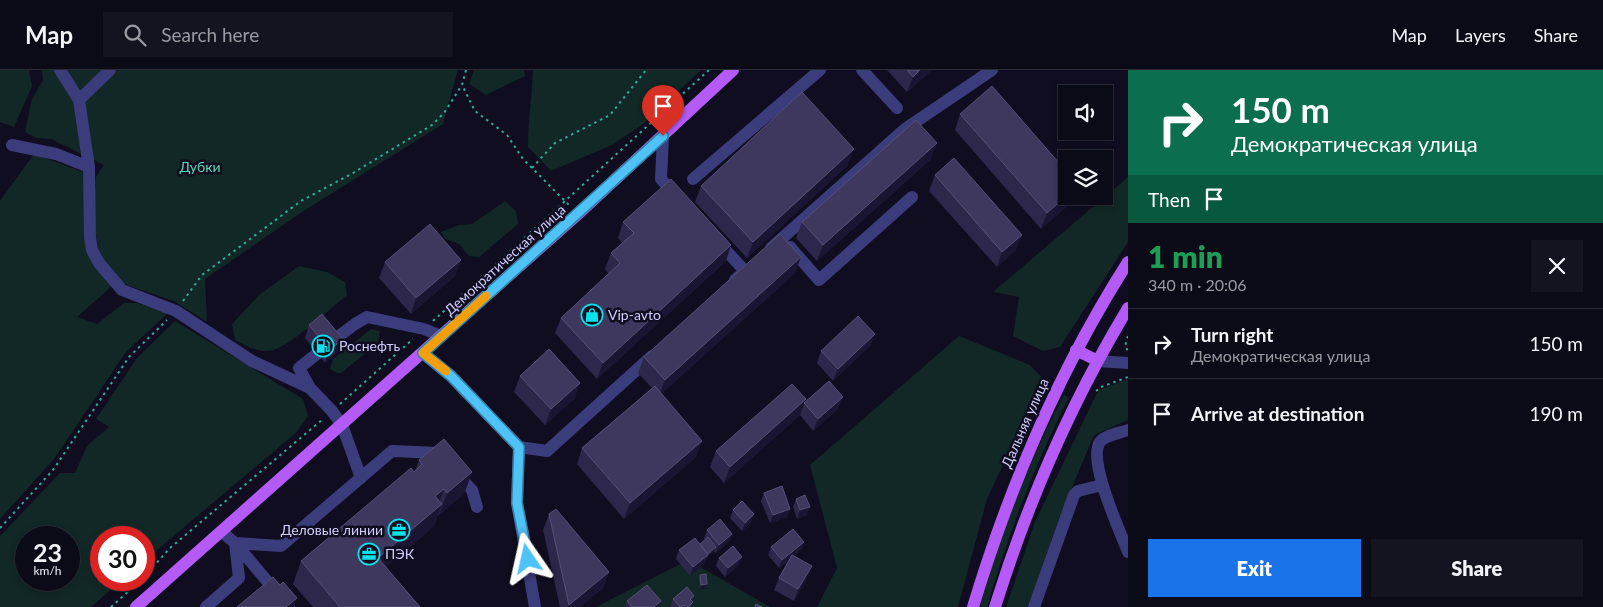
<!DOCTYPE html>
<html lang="en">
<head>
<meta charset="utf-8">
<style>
	body { margin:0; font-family:Lato,sans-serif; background:#141320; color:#f1f3f6; height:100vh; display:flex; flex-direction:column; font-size:19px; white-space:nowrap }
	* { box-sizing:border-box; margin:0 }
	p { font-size:16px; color:#9a9aa1 }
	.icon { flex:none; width:28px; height:28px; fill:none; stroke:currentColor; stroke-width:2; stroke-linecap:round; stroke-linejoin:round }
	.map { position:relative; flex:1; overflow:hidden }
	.drawer { display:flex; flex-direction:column; background:#0b0a17; width:475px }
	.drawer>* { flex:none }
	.guide { background:#0b6e4f; color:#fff; overflow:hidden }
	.tools { position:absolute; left:1058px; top:15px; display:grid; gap:10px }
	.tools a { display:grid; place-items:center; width:55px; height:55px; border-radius:0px; background:#0b0a17; box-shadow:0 2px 8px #0003,0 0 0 1px #2b2b36; font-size:25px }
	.speed { position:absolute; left:15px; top:456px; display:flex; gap:10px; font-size:25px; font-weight:700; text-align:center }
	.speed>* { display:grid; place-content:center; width:65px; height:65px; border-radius:50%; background:#0b0a17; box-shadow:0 2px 8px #0003,0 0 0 1px #2b2b36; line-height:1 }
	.speed small { font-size:12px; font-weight:400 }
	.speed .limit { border:8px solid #d22; background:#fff; color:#111 }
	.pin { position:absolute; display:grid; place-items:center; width:42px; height:42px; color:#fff; margin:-51px -21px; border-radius:50% 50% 50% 0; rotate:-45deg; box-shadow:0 0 5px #0007 }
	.pin .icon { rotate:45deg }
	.me { position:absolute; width:55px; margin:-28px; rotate:349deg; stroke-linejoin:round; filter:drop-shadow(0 0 4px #0008) }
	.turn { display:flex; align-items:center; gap:18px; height:105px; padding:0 20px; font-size:22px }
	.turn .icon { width:65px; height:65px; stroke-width:2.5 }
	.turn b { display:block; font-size:35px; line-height:42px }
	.then { display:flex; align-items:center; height:48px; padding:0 20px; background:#0003; gap:10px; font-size:19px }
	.round { display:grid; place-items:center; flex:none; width:52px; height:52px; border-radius:0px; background:#141320 }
	.head { display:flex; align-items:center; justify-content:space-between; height:85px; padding:0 20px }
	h1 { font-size:30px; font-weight:800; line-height:38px; color:#1e9e55 }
	.button { display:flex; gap:10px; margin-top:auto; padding:10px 20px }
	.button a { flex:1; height:58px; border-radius:0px; background:#1a73e8; color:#fff; font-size:20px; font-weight:800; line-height:58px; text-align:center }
	.button a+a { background:#141320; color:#f1f3f6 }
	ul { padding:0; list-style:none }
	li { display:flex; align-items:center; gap:15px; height:70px; padding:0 20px; border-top:1px solid #2b2b36 }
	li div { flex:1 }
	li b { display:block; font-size:19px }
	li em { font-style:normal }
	header { display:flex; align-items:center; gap:30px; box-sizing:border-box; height:70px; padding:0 25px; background:#0b0a17; border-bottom:1px solid #2b2b36 }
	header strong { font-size:24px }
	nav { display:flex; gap:28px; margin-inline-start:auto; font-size:18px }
	.search { width:350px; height:45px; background:#141320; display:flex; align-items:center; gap:12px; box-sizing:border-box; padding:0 18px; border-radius:0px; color:#9a9aa1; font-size:19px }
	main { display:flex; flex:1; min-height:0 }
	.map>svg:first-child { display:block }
	.green { fill:#112826; fill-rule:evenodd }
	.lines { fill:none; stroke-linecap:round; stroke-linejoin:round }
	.path { stroke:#33ab9c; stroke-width:2; stroke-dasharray:2.5 4; stroke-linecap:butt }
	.minor { stroke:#3b3c7b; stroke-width:12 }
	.major { stroke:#b35af7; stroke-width:12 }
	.wall { fill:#2c274b }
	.shaded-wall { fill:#191532 }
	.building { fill:#3e385e; stroke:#555077 }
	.route-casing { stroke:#337fa1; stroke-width:12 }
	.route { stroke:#4fc3f7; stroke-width:9 }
	.slow { stroke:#f59e0b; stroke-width:9 }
	.labels { text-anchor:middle; stroke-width:5; stroke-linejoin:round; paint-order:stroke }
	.park-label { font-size:14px; fill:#5ed8b2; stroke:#0f0d1f }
	.street-label { font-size:14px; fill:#d0cdfd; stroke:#0f0d1f }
	.poi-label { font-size:14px; fill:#d0cdfd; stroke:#0f0d1f; text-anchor:start }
</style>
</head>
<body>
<header>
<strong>Map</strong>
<div class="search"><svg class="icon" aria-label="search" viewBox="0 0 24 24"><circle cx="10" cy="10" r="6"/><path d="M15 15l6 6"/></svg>Search here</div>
<nav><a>Map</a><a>Layers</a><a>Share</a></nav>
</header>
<main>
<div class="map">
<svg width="1128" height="537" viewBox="0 0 1128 537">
	<rect width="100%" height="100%" fill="#0f0d1f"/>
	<path class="green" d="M0,0H29L32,16L14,57L0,52Z
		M42,0H458L443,54L302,142L205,209L207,252L174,231L129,216L118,209L95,179L92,166L96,107L104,95L51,69L36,68L25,62L32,29L43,10Z
		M474,0H524L525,6L486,25L469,14Z
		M533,0H701L642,55L612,75L551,101L528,77C528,51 532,26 533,0Z
		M34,84L86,103L102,201L111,217L77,247L97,254L124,233H137L168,243L126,282L54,389L0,449V131Z
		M1128,107V172L1060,277L1043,281L1013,266L1019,227L993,222Z
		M505,131L516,141L518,154L479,187L469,186L459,174L444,168L441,162L459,155L472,154Z
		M299,196L327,202L345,212L347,225C332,237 286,281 268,281C256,282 245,275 235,270L232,254L259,225Z
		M175,251L303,329L308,346L297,362L144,491V468H101V510H122L91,537H0V466L60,403H75L87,376L109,357L96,349L137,288ZM26,468H69V510H26Z
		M371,259L380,261L378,273L341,303H337L330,299L333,289Z
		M959,266L1030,295L1043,309L987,429L958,537H817L837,498L810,395Z
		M1128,309V350L1094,365L1058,451L1028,537H1006L1035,452L1096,325L1101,319Z
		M1064,325L1069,327C1035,394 1008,465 987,537H980C1000,464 1029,392 1064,325Z
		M688,490L770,537H596Z"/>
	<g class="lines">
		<path class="path" d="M466,0L462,15L475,41L507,65L523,89L569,135
			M532,98L555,73L610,45L646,0
			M183,231L202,205L301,131L353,103L432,55L444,43L462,15
			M433,251L709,0
			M1128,266L1125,276L1128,281
			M1096,321L1101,317L1128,307
			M340,334L413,269
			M0,458L53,400L129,287L167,250
			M144,507L170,478L323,349
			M111,537L141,510"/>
		<path class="minor" d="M60,0L79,30L89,97L90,167L92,180L99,193L122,220L176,241L252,291L310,318
			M862,0L897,38
			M79,30L110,0
			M663,66L661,109L676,126
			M12,75L56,84L89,97
			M693,109L820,0
			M718,172L745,201L735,210
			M790,177L819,210L912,127
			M771,178L905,59L992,0
			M331,272L355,254L367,247L424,259L441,266
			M318,283L299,298L310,318L332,341L342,355L361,408
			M423,283L451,306L519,377L547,381L652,286
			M1098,291L1128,293
			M1128,360C1120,363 1105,365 1100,372C1087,390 1120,461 1128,482
			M519,377L517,433L535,537
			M457,404L472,420L477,437
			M206,537L239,508L235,473L222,462
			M289,537L235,473L281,476L392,381L439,383L442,387
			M1034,537L1074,425L1078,421L1102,415"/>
		<path class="major" d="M1076,280L1098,291
			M136,537L578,144L733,0
			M973,537C1010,415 1059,300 1128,192
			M995,537C1027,434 1072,331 1128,238"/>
	</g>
	<path class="wall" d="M887,0H932L907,22Z
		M960,44L1066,126H1075L1073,131L1041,159L955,60Z
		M931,89L817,191L796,168L802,152Z
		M848,95L747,188L695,132L701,116Z
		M935,105L1016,180L997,197L929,121Z
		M623,152L726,191L597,309L555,263L561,248L609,204L605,199L611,183L622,173L618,168Z
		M461,190L455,206L411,244L379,208L385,192Z
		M795,203L661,324L696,387L624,449L577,394L582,378L652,318L638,303L644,287Z
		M309,255L343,269L339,281L325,293L305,268Z
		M875,264L870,276L833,311L817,293L821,281Z
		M520,306L580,313L574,329L545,355L514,322Z
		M806,329L804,333L838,339L813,361L800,345L724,413L710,397L716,381Z
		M419,390L472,402L464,424L439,445H438L434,456L386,497L420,537H313L293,514L301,491L415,401Z
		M764,423L790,439L787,447L770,453L761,431Z
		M796,429L807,445L797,449L793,437Z
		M733,440L751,453L742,461L730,448Z
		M549,444L609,502L603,518L580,537H560L543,460Z
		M707,460L732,464L729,472L716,483L714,481L708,486L705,493L690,506L676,489L679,480L700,474L705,470L704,468Z
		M804,472L801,480L794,486L807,508L794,531L774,520L779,508L789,490L779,498L768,485L771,477Z
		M719,488L739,495L725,507L716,496Z
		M700,505L707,514L705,519H700L699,509Z
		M694,526L692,531L693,532L691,537H670L673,529Z
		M627,531L659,537H625Z"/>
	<path class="shaded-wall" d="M920,0H932L907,22L913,7Z
		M937,73L931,89L817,191L823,175Z
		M854,79L848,95L747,188L753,172Z
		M1066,126H1075L1073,131L1041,159L1047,143Z
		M1022,165L1016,180L997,197L1002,182Z
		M731,175L726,191L597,309L603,293Z
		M801,187L795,203L659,326L665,310Z
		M461,190L455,206L411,244L416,228Z
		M875,264L870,276L833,311L838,299Z
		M343,269L339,281L325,293L330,280Z
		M580,313L574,329L545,355L551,339Z
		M843,327L838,339L813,361L818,349Z
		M806,329L800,345L724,413L730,397Z
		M702,371L696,387L624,449L630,433Z
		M472,402L464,424L439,445L447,423Z
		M444,419L437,439L442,434L434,456L370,510L378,488L435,426Z
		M810,437L807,445L797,449L800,440Z
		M790,439L787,447L770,453L773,445Z
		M754,444L751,453L742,461L745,453Z
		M732,464L729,472L716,483L719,475Z
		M804,472L801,480L779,498L782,490Z
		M716,477L714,481L708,486L705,493L690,506L693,497Z
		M742,487L739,495L725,507L728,498Z
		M812,496L807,508L794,531L798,519Z
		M609,502L603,518L580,537H568L569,535Z
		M707,514L705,519H700L701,515Z
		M297,528L294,537H286Z
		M661,531L659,537H654Z"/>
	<path class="building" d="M907,0H920L913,7Z
		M992,16L1066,101V126L1047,143L960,44Z
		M802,22L854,79L753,172L701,116Z
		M916,50L937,73L823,175L802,152Z
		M954,88L1022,165L1002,182L935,105Z
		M671,109L731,175L603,293L561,248L620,193L611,183L634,163L623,152Z
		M430,154L461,190L416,228L385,192Z
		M780,164L801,187L665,310L644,287Z
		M322,244L343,269L330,280L309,255Z
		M858,246L875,264L838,299L821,281Z
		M549,279L580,313L551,339L520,306Z
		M829,311L843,327L818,349L804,333Z
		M792,314L806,329L730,397L716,381Z
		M655,316L702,371L630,433L582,378Z
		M444,369L472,402L447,423L444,419L435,426L442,434L378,488L420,537H340L301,491L411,398L414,402L422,394L419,390Z
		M782,416L790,439L773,445L764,423Z
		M805,425L810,437L800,440L796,429Z
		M742,431L754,444L745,453L733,440Z
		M556,439L609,502L569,535L549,444Z
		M720,449L732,464L719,475L707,460Z
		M793,459L804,472L782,490L771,477Z
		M708,467L716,477L708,484L700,474Z
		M695,468L708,485L693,497L679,480Z
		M733,476L742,487L728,498L719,488Z
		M792,485L812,496L798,519L779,508Z
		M706,504L707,514L701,515L700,505Z
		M273,507L280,515L283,512L297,528L286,537H237Z
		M647,515L661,531L654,537H632L627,531Z
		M687,517L694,526L690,529L693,532L688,537L686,535L680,537L673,529Z
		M756,534L762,537H755Z"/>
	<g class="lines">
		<g class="route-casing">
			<path id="route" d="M528,489L517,433L519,377L451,306L423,283L663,66"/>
		</g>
		<use href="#route" class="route"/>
		<path class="slow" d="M446,301L423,283L486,226"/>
	</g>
	<defs>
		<g id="shop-ring" transform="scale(1.125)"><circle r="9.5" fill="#0f0d1f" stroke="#0be1ea" stroke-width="1.5"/><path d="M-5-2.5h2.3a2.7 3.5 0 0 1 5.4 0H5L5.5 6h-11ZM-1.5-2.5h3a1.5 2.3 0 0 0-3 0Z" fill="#0be1ea"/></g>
		<g id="fuel-ring" transform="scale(1.125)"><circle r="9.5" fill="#0f0d1f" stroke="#0be1ea" stroke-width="1.5"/><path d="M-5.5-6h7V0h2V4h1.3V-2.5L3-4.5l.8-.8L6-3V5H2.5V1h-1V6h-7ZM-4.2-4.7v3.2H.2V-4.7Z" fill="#0be1ea"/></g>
		<g id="office-ring" transform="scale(1.125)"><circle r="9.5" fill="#0f0d1f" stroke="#0be1ea" stroke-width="1.5"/><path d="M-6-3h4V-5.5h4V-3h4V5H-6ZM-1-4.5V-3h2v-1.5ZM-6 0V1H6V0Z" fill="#0be1ea"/></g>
	</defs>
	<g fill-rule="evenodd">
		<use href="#shop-ring" x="592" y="245"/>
		<use href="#fuel-ring" x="323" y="276"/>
		<use href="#office-ring" x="399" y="460"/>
		<use href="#office-ring" x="369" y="484"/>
	</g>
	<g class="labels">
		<g class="park-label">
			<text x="200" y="102">Дубки</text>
		</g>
		<g class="street-label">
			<text transform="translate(505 190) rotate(-42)" y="5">Демократическая улица</text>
			<text transform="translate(1025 353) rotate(-66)" y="5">Дальняя улица</text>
		</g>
		<g class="poi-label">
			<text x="608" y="250">Vip-avto</text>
			<text x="339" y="281">Роснефть</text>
			<text x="383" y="465" text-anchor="end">Деловые линии</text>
			<text x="385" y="489">ПЭК</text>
		</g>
	</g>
</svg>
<div class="tools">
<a><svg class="icon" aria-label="sound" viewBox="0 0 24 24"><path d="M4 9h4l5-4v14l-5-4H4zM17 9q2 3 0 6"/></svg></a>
<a><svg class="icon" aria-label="layers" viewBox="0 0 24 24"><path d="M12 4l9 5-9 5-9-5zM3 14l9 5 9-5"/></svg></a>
</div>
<div class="speed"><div>23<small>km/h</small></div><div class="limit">30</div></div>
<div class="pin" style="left:663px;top:66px;background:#d93025"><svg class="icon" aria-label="arrive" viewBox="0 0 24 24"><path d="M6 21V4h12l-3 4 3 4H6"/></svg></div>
<svg class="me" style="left:528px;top:489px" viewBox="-20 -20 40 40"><path d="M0-17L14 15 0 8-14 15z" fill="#4fc3f7" stroke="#fff" stroke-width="4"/></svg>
</div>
<section class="drawer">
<div class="guide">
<div class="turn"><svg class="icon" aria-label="right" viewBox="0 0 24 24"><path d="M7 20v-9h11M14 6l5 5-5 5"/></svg><div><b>150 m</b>Демократическая улица</div></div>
<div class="then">Then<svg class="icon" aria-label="arrive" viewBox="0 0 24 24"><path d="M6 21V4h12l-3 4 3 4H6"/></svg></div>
</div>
<div class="head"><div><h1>1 min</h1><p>340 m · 20:06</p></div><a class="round"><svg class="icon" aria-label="close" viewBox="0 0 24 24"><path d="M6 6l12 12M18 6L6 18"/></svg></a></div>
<ul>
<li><svg class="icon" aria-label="right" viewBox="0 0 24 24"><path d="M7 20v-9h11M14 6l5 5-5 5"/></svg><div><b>Turn right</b><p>Демократическая улица</p></div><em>150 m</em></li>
<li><svg class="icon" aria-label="arrive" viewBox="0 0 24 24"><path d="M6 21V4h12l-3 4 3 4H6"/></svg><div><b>Arrive at destination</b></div><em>190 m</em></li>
</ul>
<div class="button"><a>Exit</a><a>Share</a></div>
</section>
</main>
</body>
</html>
